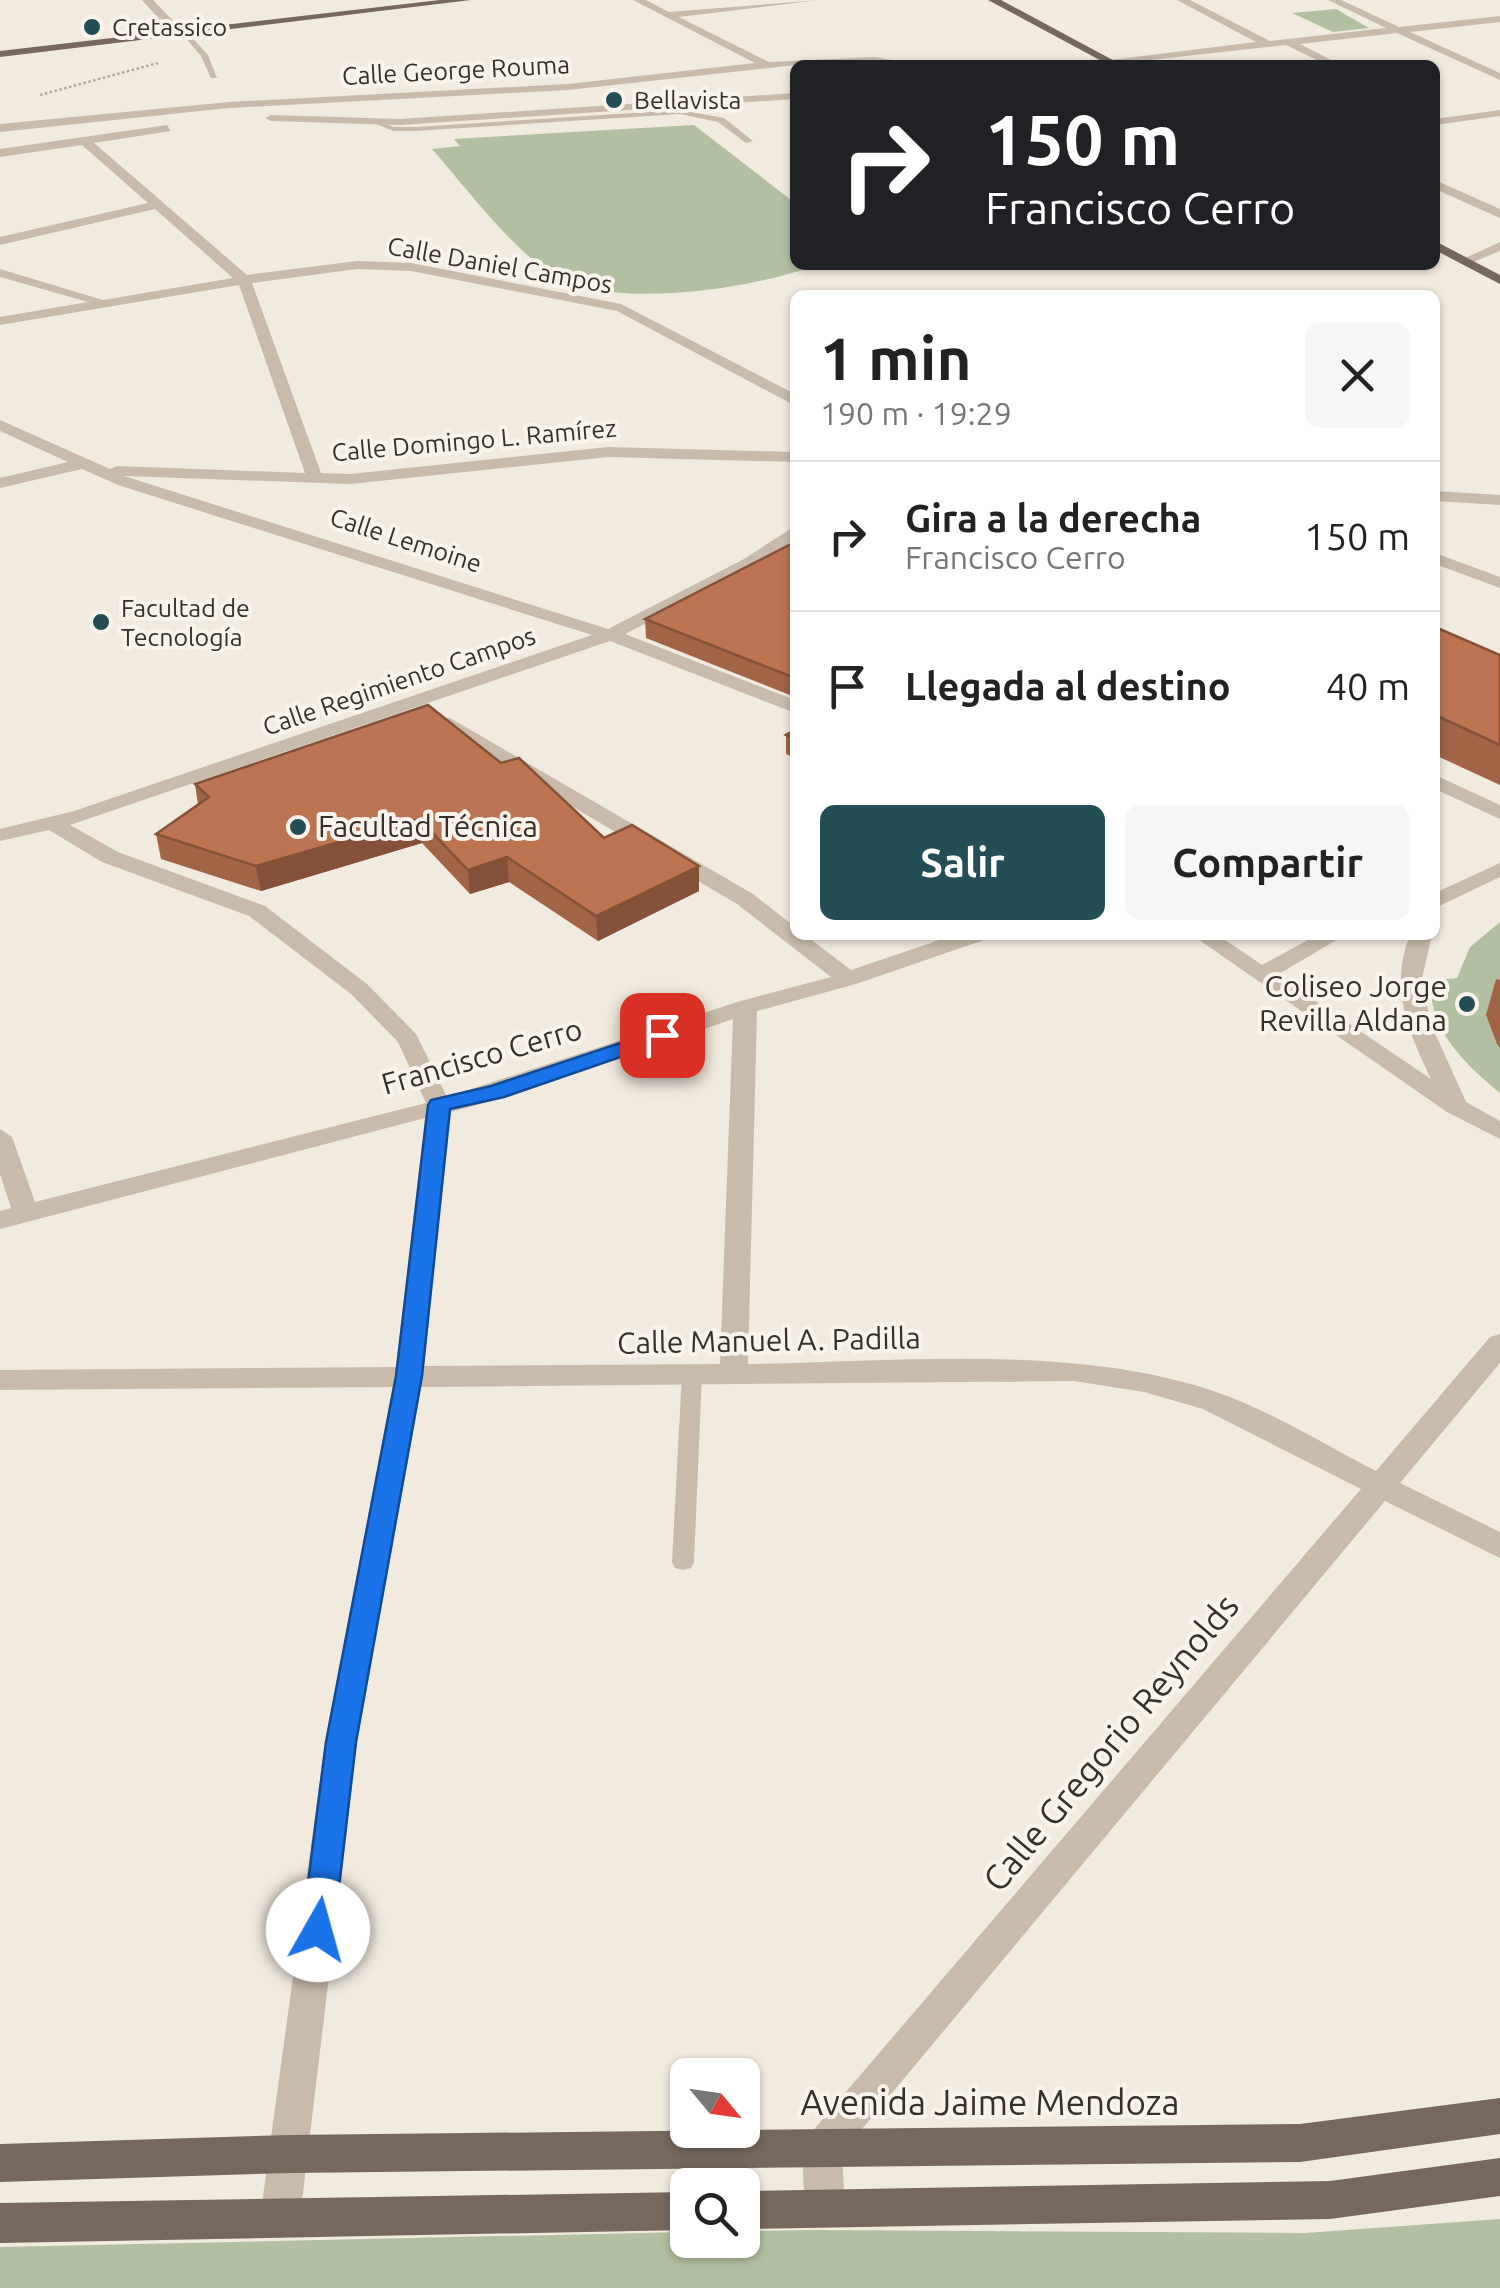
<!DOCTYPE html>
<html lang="es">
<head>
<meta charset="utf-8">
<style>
	body { margin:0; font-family:Ubuntu,sans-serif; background:#f6f6f6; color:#222; height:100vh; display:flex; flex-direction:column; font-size:38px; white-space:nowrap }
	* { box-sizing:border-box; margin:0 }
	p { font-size:32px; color:#767676 }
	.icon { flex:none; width:55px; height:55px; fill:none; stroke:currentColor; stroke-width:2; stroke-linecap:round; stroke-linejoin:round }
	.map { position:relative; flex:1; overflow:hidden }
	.drawer { position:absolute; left:790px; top:290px; width:650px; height:650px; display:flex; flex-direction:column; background:#fff; border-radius:15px; box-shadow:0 2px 8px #0004 }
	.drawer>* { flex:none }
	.hud { position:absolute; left:790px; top:60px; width:650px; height:210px; border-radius:15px; box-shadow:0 2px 8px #0004; background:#202124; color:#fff; overflow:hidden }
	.needle { width:65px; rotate:119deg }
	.controls { position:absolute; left:670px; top:2058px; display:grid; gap:20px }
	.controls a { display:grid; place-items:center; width:90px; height:90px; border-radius:15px; background:#fff; box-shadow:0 2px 8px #0004; font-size:50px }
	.pin { position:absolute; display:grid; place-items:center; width:85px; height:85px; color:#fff; margin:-42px; border-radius:20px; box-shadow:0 5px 15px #0006 }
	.me { position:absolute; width:110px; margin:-55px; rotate:7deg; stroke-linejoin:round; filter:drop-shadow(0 0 8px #0008) }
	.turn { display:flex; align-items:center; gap:35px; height:210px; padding:0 30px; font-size:45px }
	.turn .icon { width:130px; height:130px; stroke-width:2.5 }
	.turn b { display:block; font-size:70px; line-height:85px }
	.round { display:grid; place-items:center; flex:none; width:105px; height:105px; border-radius:15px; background:#f6f6f6 }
	.summary { display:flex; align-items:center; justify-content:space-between; height:170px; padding:0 30px }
	h1 { font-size:60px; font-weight:700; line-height:75px }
	.cta { display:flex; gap:20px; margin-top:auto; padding:20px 30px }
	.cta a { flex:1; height:115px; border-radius:15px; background:#234e55; color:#fff; font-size:40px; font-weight:700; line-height:115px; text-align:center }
	.cta a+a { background:#f6f6f6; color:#222 }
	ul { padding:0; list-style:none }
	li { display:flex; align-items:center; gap:30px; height:150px; padding:0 30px; border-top:2px solid #e0e0e0 }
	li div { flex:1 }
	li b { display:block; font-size:38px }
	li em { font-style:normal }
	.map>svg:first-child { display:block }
	.green { fill:#b2bfa0 }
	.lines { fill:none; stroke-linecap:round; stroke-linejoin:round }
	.path { stroke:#b4a596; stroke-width:2.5; stroke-dasharray:2.5 2.5; stroke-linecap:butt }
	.service { fill:#c8bbac; fill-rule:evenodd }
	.minor { fill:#c8bbac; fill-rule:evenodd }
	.primary { fill:#77685d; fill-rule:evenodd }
	.wall { fill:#a26447 }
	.shaded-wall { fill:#845139 }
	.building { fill:#bc7452; stroke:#845139; stroke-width:2.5 }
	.route { fill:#1a73e8; stroke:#114b97; stroke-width:2.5 }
	.poi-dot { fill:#234e55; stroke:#f9f4eb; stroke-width:4 }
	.labels { text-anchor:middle; stroke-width:8; stroke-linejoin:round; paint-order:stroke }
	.far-poi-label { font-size:25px; fill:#372f2a; stroke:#f9f4eb; text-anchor:start }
	.far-street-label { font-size:25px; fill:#372f2a; stroke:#f9f4eb }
	.poi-label { font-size:30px; fill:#372f2a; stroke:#f9f4eb; text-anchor:start }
	.street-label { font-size:30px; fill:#372f2a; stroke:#f9f4eb }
	.near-street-label { font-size:35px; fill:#372f2a; stroke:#f9f4eb }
</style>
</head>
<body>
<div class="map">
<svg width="1500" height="2288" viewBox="0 0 1500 2288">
	<rect width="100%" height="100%" fill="#f1eadf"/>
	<path class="green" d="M1336,9L1369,28L1333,32L1292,13Z
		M694,125L795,203V265H817C754,288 623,309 561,279C521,261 463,184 432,149L460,146L454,139Z
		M1500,922V1093C1465,1064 1428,1030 1431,981L1457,978L1470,947Z
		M1500,2219V2288H0V2247L687,2232L688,2240H742L743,2231L815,2230L1305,2233Z"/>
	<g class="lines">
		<path class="path" d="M40,95L158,63"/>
		<path class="service" d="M180,31H186L208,55L217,78H211L201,56Z
			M680,110L724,118L753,141L746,143L718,122L680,114L415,131H393L369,121L373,119L394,127H415Z
			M692,1367L699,1369L702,1374L694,1562L691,1568L683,1570L675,1568L672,1562L682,1374L685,1369Z"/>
		<path class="minor" d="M142,0H153L187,35L168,29Z
			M633,0H646L669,12L819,0L679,17L769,62L875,57L919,65H795L568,90L229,108L0,132V124L229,102L568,84L755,63Z
			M1177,0H1190L1270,41L1386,28L1328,0H1341L1399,27L1500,16V22L1410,32L1500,73V80L1397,33L1300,44L1341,65H1327L1286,45L1105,65H1070L1256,42Z
			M795,93V99L400,125L271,121L265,118L271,115L400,119Z
			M1500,110V116L1435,125V119Z
			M167,125L171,131L94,143L247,275L357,261L411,263L621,304L795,394V405L790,403L617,311L411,271L357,269L252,283L321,473L350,474L608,447L795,452V462L608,457L350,484L124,476L608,629L744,559L795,526V539L756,567L625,634L795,700V713L610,641L70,825L118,852L265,906L367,984L416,1034L447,1097L737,1002L831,977L737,904L436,726V718H450L753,894L795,927V935H805L851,970L954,935H987L984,940L856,984L757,1011L748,1364C898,1362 1077,1343 1219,1393C1273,1412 1325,1445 1376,1471L1490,1337L1500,1334V1363L1400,1483L1500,1532V1558L1385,1501L842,2153L845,2208L840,2222L826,2227L812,2222C802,2198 799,2158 810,2134L1361,1489L1203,1409L1144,1392L1074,1381L421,1387L357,1743L300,2218L294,2232L280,2238L266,2232L260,2218L325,1743L393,1387L0,1390V1370L396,1367L425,1118L0,1229V1211L11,1208L0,1174V1129L12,1137L35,1202L426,1103L398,1042L351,994L249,916L102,862L49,830L0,841V829L74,811L592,635L118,485L82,469L0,488V478L68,462L0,431V420L110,469L117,466L305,473L239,285L0,325V317L88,302L0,277V269L103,300L233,278L155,209L0,245V237L148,203L82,145L0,157V149ZM733,1019L720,1364L424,1366L451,1112L506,1097Z
			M1435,180L1500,209V218L1435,189Z
			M1500,242V251L1466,265L1459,261Z
			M1435,491L1500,495V505L1435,501Z
			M1435,553L1500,577V588L1435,564Z
			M1435,775L1500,805V819L1435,789Z
			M1500,863V877L1435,908V893Z
			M1192,935H1218L1262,965L1317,935H1345L1277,975L1431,1079C1408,1031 1389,987 1410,935H1432L1422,978L1430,1022L1466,1102L1500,1121V1139L1447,1112Z"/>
		<path class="primary" d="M440,0H471L0,57V51Z
			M988,0H1001L1122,65H1109Z
			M1435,241L1500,275V284L1435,250Z
			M1500,2098V2134L1300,2162L290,2173L0,2182V2144L290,2135L1300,2124Z
			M1500,2158V2196L1330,2219L742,2229V2191L1330,2181Z
			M688,2192V2230L0,2243V2203Z"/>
	</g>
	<path class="wall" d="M795,542V697L646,638L645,619Z
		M1435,627L1500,655V785L1435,755Z
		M795,730V758L786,754V735Z
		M501,763L604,838L699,891L598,941L509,882L470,894L422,843L261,891L161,859L156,834L198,805L195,784Z
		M1496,979L1500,980V1048L1497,1044L1486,1015Z"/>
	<path class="shaded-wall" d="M419,819L422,843L261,891L256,866Z
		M507,857L509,882L470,894L468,870Z
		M699,866V891L598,941L596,916Z"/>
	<path class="building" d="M795,542V678L645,619Z
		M1435,627L1500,655V745L1435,715Z
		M428,705L501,763L519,758L604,838L632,825L699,866L596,916L507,857L468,870L419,819L256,866L156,834L209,797L195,784Z
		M795,730V739L786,735Z"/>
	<path class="route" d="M662,1029L673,1035L670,1040L504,1097L450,1109L422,1376L356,1742L334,1930L329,1940L318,1944L307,1940L302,1930L326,1742L396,1376L428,1105L431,1100L491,1086Z"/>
	<g class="poi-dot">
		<circle cx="92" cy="27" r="10"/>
		<circle cx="614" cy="100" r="10"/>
		<circle cx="101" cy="622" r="10"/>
		<circle cx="298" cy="827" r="10"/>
		<circle cx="1467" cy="1004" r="10"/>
	</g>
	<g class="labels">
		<g class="far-poi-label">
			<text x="112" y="36">Cretassico</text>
			<text x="634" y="109">Bellavista</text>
			<text x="121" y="617">Facultad de<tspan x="121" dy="29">Tecnología</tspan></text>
		</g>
		<g class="far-street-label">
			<text transform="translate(456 70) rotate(-3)" y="9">Calle George Rouma</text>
			<text transform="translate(500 265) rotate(10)" y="9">Calle Daniel Campos</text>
			<text transform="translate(474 440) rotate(-5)" y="9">Calle Domingo L. Ramírez</text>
			<text transform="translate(406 540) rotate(18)" y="9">Calle Lemoine</text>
			<text transform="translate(399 681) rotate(-19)" y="9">Calle Regimiento Campos</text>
		</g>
		<g class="poi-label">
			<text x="318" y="837">Facultad Técnica</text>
			<text x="1447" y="997" text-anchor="end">Coliseo Jorge<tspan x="1447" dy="34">Revilla Aldana</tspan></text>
		</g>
		<g class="street-label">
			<text transform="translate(482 1057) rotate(-16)" y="10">Francisco Cerro</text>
			<text transform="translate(769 1341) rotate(-1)" y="10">Calle Manuel A. Padilla</text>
		</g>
		<g class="near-street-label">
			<text transform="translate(1111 1743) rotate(-50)" y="12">Calle Gregorio Reynolds</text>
			<text x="990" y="2115">Avenida Jaime Mendoza</text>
		</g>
	</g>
</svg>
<div class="controls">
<a><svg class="needle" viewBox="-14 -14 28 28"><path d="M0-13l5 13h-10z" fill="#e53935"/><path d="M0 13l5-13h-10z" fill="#767676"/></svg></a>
<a><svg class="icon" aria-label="search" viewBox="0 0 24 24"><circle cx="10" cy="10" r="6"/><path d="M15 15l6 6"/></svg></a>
</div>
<div class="pin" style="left:662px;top:1035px;background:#d93025"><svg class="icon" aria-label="arrive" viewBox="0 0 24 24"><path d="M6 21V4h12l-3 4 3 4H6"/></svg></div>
<svg class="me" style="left:318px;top:1930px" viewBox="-20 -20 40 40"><circle r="19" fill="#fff"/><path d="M0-13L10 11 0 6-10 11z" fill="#1a73e8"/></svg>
<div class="hud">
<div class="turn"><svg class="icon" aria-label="right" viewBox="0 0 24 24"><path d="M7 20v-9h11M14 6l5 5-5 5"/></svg><div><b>150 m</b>Francisco Cerro</div></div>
</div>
<section class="drawer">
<div class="summary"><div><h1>1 min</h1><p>190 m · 19:29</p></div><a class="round"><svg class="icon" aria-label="close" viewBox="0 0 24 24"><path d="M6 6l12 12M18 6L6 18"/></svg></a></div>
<ul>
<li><svg class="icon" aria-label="right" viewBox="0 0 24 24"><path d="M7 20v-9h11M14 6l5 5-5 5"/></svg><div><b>Gira a la derecha</b><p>Francisco Cerro</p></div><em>150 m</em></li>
<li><svg class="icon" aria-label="arrive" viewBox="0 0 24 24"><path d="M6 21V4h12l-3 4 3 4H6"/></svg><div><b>Llegada al destino</b></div><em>40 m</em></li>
</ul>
<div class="cta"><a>Salir</a><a>Compartir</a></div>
</section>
</div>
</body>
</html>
